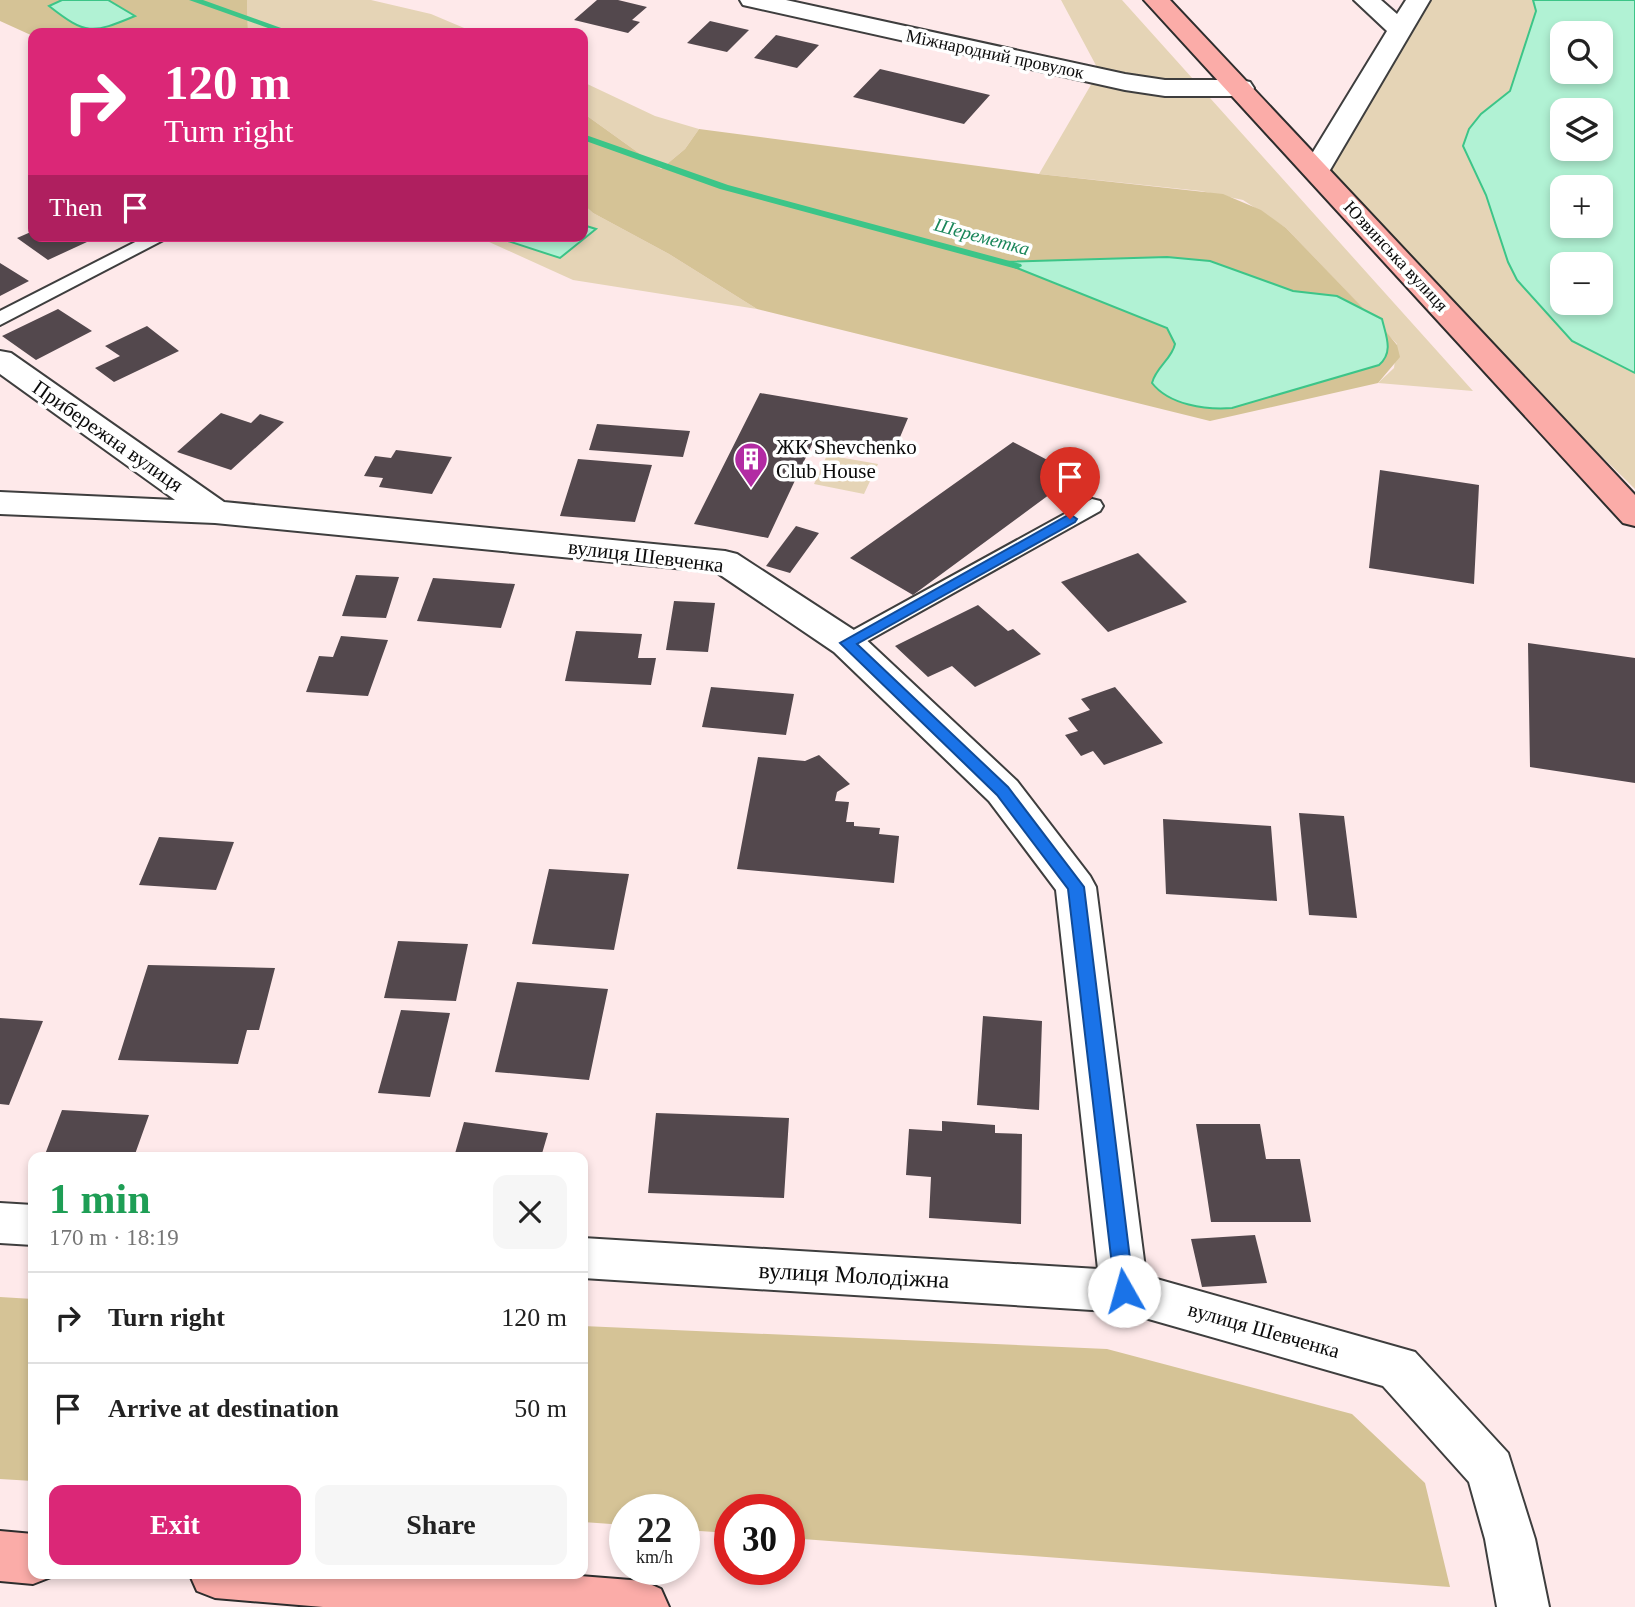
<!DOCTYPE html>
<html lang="en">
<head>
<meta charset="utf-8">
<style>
	body { margin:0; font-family:Georgia,serif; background:#f6f6f6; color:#222; height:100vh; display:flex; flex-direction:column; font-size:26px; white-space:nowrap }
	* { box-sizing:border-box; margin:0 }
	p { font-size:23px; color:#767676 }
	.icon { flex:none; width:38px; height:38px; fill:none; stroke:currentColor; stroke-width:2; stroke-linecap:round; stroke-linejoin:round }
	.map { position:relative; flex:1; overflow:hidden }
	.sheet { position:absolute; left:28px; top:1152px; width:560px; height:427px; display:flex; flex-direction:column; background:#fff; border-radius:14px; box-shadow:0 4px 10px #0003 }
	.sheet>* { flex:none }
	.banner { position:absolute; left:28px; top:28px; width:560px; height:214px; border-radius:14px; box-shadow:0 4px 10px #0003; background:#db2777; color:#fff; overflow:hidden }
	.controls { position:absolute; left:1550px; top:21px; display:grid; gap:14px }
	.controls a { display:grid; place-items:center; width:63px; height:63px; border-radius:14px; background:#fff; box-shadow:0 4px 10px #0003; font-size:35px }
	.speed { position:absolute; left:609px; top:1494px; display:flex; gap:14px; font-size:35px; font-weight:700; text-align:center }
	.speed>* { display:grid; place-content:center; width:91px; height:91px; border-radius:50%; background:#fff; box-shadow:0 4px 10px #0003; line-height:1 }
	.speed small { font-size:18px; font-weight:400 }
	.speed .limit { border:10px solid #d22; background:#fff; color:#111 }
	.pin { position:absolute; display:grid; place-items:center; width:60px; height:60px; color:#fff; margin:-72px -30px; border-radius:50% 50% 50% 0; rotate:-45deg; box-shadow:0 0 7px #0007 }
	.pin .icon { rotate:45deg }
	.me { position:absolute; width:77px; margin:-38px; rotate:353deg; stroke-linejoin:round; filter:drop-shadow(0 0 5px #0008) }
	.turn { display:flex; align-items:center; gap:24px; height:147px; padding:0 21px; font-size:32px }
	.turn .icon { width:91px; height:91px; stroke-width:2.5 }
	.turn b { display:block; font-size:49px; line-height:60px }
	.then { display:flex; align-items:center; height:66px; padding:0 21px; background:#0003; gap:14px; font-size:26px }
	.round { display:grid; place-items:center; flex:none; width:74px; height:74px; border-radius:14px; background:#f6f6f6 }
	.head { display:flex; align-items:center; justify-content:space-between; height:119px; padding:0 21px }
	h1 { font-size:42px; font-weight:700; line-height:52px; color:#1e9e55 }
	.cta { display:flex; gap:14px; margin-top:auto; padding:14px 21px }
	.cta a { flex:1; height:80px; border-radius:14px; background:#db2777; color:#fff; font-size:28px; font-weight:700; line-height:80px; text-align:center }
	.cta a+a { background:#f6f6f6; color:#222 }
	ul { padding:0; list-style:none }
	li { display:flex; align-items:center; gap:21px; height:91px; padding:0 21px; border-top:2px solid #e0e0e0 }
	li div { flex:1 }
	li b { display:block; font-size:26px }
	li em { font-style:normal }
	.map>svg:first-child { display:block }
	.green { fill:#e5d4b6; fill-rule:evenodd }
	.forest { fill:#d5c396 }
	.water { fill:#b1f2d4; stroke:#3cc588; stroke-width:2; fill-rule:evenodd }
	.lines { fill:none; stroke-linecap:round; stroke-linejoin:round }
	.stream { fill:#3cc588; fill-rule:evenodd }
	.building { fill:#53484d }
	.lane-casing { stroke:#3e3e3e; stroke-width:4 }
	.street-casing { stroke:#3e3e3e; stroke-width:4 }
	.secondary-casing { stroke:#2d2d2d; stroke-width:4 }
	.lane { fill:#fff; fill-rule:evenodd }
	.street { fill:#fff; fill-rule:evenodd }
	.secondary { fill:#fbaca8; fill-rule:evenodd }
	.route { fill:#1a73e8; stroke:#114b97; stroke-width:2 }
	.labels { text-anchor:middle; stroke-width:7; stroke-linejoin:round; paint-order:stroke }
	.far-street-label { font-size:18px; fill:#0b0b0b; stroke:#fff }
	.far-water-label { font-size:19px; font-style:italic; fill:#1b875b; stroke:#fff }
	.street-label { font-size:21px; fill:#0b0b0b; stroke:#fff }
	.poi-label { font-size:21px; fill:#0b0b0b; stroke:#fff; text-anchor:start }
	.near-street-label { font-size:24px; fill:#0b0b0b; stroke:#fff }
</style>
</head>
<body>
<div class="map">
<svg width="1635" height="1607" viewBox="0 0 1635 1607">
	<rect width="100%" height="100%" fill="#fee9ea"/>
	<path class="green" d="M247,0H371L431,14L476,33H248Z
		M1061,0H1122L1473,391L1378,383L1394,368L1397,344L1286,228L1243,200L1201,191L1039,174L1099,71Z
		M1418,0H1635V489L1516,372L1323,169ZM1563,33H1601V72H1563ZM1563,110H1601V149H1563ZM1563,187H1601V226H1563ZM1563,264H1601V303H1563Z
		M583,82L655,116L699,129L685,149L661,169L583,113Z
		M583,204L593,213L669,254L757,309L573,280L476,236H501L560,258L595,229L583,225Z
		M827,455L878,464L864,494L814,484Z"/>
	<path class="forest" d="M0,0H62L50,6L134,16L108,0H247L248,33H33V36L0,21Z
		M583,113L661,169L685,149L699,129L1039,174L1223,194L1261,210L1286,228L1388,334L1397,345L1400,357L1378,383L1210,421L757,309L669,254L593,213L583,204Z
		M0,1297L33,1299V1481L0,1479Z
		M583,1326L1107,1349L1352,1414L1425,1483L1450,1587L789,1538V1510H730V1533L684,1530V1510H625V1525L583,1522Z"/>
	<path class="water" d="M62,0H108L135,16C92,34 86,35 49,6Z
		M1533,0H1635V373L1572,341L1517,280L1508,262L1486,195L1463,146L1469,129L1481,114L1510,91L1536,11ZM1563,33H1601V72H1563ZM1563,110H1601V149H1563ZM1563,187H1601V226H1563ZM1563,264H1601V303H1563Z
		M583,225L596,229L560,258L499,238L583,236Z
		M1167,257L1210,261L1293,291L1337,296L1382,319C1386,336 1394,352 1379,365L1232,408C1206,410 1169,405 1152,383C1156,367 1172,359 1175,344L1167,328L1002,262Z"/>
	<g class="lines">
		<path class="stream" d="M189,0H203L295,33H282Z
			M583,134L728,185L1021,264L1022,266L1017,269L1013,268L720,189L583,140Z"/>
	</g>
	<path class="building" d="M597,0H618L647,7L632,20L640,22L628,33L574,20Z
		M710,21L749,30L727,52L687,43Z
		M776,35L819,45L797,68L754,58Z
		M880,69L990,95L964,124L853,97Z
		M33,231V236H100L48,260L17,238Z
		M0,263L29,281L0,296Z
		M58,309L92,331L36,360L2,336Z
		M147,326L179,351L114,382L95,368L120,356L105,346Z
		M760,393L908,418L893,454L814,440L768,538L694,524Z
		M221,413L251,423L260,414L284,422L231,470L177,452Z
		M597,424L690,431L683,457L589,450Z
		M1013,442L1076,475L913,595L850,558Z
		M396,450L452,457L432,494L379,487L383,478L364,476L375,456L391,458Z
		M578,459L652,465L635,522L560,516Z
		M1380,470L1479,485L1474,584L1369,568Z
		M796,526L819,533L790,573L766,566Z
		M1138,553L1187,602L1108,632L1061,582Z
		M356,575L399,577L386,618L342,616Z
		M433,578L515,584L501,628L417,621Z
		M674,601L715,603L708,652L666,650Z
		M978,605L1008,631L1013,629L1041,654L975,687L952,666L928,677L895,646Z
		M576,631L642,634L638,658H656L651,685L565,681Z
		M341,636L388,640L368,696L306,692L319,656L333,657Z
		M1528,643L1635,658V783L1530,767Z
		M711,687L794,694L786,735L702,727Z
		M1115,687L1163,743L1104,765L1093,751L1081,756L1065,735L1078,731L1068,718L1090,710L1081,699Z
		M819,755L850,784L837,792L835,801L849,802L846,822H854V826L880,828L879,834L899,836L894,883L737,869L758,757L805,761Z
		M1299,813L1344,816L1357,918L1309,915Z
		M1163,819L1271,826L1277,901L1166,894Z
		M159,837L234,842L216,890L139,885Z
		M549,869L629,874L614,950L532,944Z
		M398,941L468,944L456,1001L384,998Z
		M148,965L275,968L259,1030H247L238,1064L118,1060Z
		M517,982L608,989L589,1080L495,1072Z
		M401,1010L450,1013L430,1097L378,1093Z
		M983,1016L1042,1021L1039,1110L977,1105Z
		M0,1018L43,1021L9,1105L0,1104Z
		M62,1110L149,1115L134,1157H44Z
		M656,1113L789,1118L784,1198L648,1193Z
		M942,1121L995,1125V1133L1022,1134L1021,1224L929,1218L931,1177L906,1175L909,1129L942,1131Z
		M464,1122L548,1133L541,1157H454Z
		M1196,1124H1260L1266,1159H1300L1311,1222H1211Z
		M1255,1235L1267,1283L1202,1287L1191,1239Z"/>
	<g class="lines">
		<g class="lane-casing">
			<path id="lane" d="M147,236H171L0,325V311Z
				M1092,499L1100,501L1103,506L1100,511L855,648H839L836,643L839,638Z"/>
		</g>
		<g class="street-casing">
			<path id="street" d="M740,0H786L1125,74L1165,80H1241L1250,82L1254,88L1250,94L1241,96H1165L1125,90L752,7L743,5Z
				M1354,0H1381L1397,14L1406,0H1430L1330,170L1326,176H1306L1302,170L1387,31Z
				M0,351L11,353L224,502L725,551L737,554L860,634L1017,781L1090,876L1096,887L1146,1276L1415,1352L1508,1453L1535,1539L1549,1607H1497L1485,1539L1469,1482L1383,1386L1124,1312L583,1278V1238L1098,1269L1056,890L989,801L834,652L716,572L215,523L0,514V492L175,500L0,374Z
				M0,1203L33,1205V1245L0,1243Z"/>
		</g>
		<g class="secondary-casing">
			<path id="secondary" d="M1144,0H1170L1635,495V526L1623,523Z
				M0,1531L33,1534V1573H53L51,1577L33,1584L0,1581Z
				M189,1573H542L643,1581L661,1589L669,1607H323L215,1598L197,1591Z"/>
		</g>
		<use href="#lane" class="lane"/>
		<use href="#street" class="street"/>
		<use href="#secondary" class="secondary"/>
	</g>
	<path class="route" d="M1070,514L1077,519L1075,522L857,644L1008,787L1084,887L1134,1291L1131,1297L1124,1300L1118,1297L1115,1291L1068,889L997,795L840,643Z"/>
	<defs>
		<g id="building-pin" transform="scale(1.75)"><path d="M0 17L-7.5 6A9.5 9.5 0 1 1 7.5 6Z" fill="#b22ba3" stroke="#fff"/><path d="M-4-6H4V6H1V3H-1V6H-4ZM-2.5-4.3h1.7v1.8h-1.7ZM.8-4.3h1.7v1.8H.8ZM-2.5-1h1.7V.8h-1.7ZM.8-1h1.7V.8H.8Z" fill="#fff"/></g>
	</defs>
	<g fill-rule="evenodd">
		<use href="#building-pin" x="751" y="459"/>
	</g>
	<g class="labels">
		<g class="far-street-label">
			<text transform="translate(995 54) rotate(12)" y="6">Міжнародний провулок</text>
			<text transform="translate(1396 256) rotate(47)" y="6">Юзвинська вулиця</text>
		</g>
		<g class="far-water-label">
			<text transform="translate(982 236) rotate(15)" y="7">Шереметка</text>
		</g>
		<g class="street-label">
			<text transform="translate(108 436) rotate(35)" y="7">Прибережна вулиця</text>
			<text transform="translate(646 556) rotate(7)" y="7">вулиця Шевченка</text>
			<text transform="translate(1264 1330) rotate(16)" y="7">вулиця Шевченка</text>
		</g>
		<g class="poi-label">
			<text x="776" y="454">ЖК Shevchenko<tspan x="776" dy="24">Club House</tspan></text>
		</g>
		<g class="near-street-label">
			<text transform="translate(854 1275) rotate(3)" y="8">вулиця Молодіжна</text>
		</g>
	</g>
</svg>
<div class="controls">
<a><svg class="icon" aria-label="search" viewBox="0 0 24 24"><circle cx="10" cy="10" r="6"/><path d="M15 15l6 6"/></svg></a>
<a><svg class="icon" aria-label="layers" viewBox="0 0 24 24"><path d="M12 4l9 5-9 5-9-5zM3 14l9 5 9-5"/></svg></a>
<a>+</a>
<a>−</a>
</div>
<div class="speed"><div>22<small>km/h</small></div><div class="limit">30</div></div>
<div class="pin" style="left:1070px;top:519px;background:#d93025"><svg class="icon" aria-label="arrive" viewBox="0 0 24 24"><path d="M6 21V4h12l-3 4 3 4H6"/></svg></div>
<svg class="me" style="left:1124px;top:1291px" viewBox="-20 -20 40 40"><circle r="19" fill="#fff"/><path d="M0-13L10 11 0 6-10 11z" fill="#1a73e8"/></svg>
<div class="banner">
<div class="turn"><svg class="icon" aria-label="right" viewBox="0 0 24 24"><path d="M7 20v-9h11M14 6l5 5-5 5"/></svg><div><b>120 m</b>Turn right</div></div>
<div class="then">Then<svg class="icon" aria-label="arrive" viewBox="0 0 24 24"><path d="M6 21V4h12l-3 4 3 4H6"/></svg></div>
</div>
<section class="sheet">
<div class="head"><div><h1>1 min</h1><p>170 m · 18:19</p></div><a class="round"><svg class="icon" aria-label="close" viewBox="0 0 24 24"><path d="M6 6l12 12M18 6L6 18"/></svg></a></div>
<ul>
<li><svg class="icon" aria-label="right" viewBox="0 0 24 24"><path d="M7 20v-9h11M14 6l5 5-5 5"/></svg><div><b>Turn right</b></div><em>120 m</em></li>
<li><svg class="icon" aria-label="arrive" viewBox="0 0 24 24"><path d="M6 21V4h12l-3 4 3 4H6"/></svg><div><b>Arrive at destination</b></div><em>50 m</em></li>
</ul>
<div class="cta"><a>Exit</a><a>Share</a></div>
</section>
</div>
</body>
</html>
